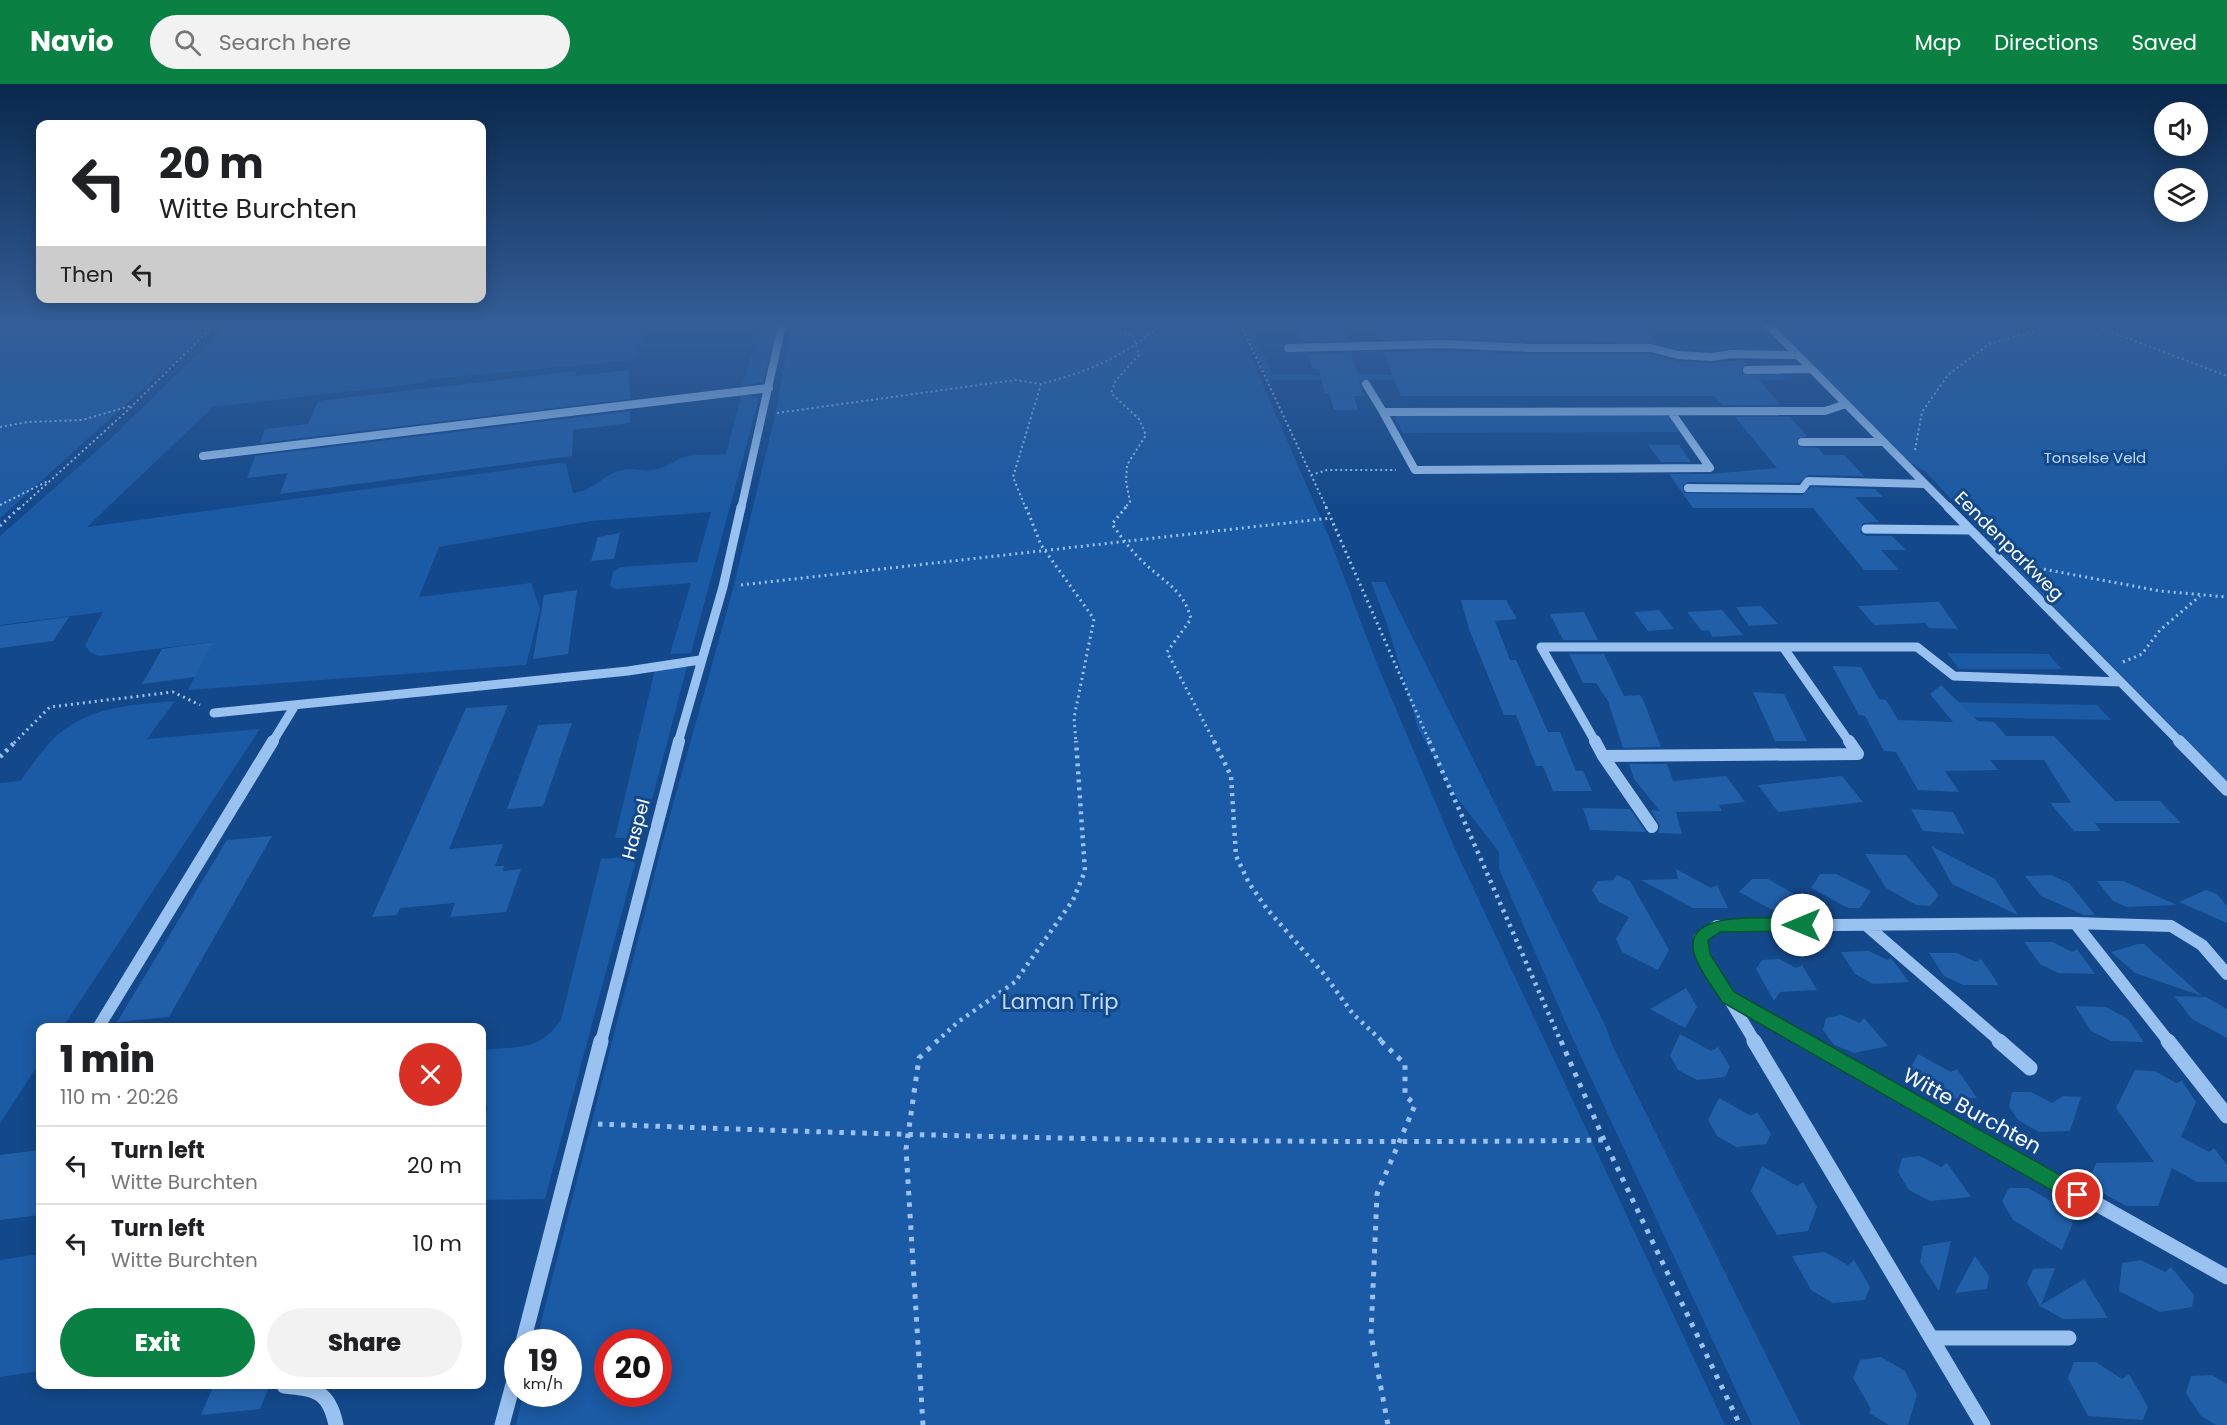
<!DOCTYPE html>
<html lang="en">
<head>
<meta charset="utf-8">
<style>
	body { margin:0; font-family:Poppins,sans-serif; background:#f2f2f2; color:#202124; height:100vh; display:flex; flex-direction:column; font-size:22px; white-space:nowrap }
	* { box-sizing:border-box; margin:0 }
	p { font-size:20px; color:#757577 }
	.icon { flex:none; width:33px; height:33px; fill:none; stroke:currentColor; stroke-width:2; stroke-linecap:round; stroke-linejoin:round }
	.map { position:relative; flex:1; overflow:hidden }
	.drawer { position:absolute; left:36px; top:939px; width:450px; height:366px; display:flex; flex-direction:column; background:#fff; border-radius:12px; box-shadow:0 3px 15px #0003 }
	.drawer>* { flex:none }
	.banner { position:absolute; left:36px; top:36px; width:450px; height:183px; border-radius:12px; box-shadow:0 3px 15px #0003; background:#fff; color:#202124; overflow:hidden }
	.tools { position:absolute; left:2154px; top:18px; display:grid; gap:12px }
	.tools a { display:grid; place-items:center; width:54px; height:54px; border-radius:50%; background:#fff; box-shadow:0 3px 15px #0003; font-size:30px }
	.speed { position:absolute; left:504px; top:1245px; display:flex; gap:12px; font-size:30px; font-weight:700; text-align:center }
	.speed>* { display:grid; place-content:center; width:78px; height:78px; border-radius:50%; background:#fff; box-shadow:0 3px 15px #0003; line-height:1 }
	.speed small { font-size:15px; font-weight:400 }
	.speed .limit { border:9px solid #d22; background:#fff; color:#111 }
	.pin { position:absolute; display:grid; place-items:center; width:51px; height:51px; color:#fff; margin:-26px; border:3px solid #fff; border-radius:50%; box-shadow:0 2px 6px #0007 }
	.me { position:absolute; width:66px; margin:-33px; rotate:270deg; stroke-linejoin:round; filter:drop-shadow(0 0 4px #0008) }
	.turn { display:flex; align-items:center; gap:21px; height:126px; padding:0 24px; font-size:27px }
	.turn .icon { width:78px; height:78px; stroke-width:2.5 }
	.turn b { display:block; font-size:42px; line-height:51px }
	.then { display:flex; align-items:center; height:57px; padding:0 24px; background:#0003; gap:12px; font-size:22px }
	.round { display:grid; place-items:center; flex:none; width:63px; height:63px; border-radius:32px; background:#f2f2f2 }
	.head { display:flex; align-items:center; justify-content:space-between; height:102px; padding:0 24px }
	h1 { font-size:36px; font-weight:800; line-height:45px }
	.primary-button { display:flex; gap:12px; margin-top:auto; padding:12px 24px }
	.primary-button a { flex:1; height:69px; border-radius:36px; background:#0b8043; color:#fff; font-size:24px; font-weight:800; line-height:69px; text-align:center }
	.primary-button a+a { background:#f2f2f2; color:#202124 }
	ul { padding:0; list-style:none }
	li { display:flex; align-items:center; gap:18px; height:78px; padding:0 24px; border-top:2px solid #e0e0e0 }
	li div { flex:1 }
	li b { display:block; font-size:22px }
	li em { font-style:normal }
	header { display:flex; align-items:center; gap:36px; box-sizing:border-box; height:84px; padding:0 30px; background:#0b8043; color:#fff }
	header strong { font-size:28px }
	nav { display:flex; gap:33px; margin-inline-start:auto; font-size:21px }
	.search { width:420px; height:54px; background:#f2f2f2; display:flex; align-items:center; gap:15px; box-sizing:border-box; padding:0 21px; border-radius:33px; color:#757577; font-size:22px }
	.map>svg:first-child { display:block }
	.green { fill:#1b5aa4; fill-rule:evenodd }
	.building { fill:#215fa9 }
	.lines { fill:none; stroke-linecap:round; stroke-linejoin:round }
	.path-far3 { stroke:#9ac2f0; stroke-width:2; stroke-dasharray:2 3; stroke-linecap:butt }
	.path-far2 { stroke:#9ac2f0; stroke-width:3; stroke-dasharray:2 4; stroke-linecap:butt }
	.path-far1 { stroke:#9ac2f0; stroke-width:4.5; stroke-dasharray:3 5; stroke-linecap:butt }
	.path { stroke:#9ac2f0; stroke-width:5; stroke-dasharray:4.5 7; stroke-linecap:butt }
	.minor-far3 { stroke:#9ac2f0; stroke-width:8 }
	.minor-far2 { stroke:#9ac2f0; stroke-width:9 }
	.minor-far1 { stroke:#9ac2f0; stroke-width:12 }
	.minor { stroke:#9ac2f0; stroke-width:15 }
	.route { fill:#0b8043; stroke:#07532c; stroke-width:1.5 }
	.labels { text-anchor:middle; stroke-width:6; stroke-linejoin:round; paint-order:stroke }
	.far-park-label { font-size:15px; fill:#c1dcfc; stroke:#13488a }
	.street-label { font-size:18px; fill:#fff; stroke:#13488a }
	.near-park-label { font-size:21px; fill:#c1dcfc; stroke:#13488a }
	.near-street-label { font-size:21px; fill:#fff; stroke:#13488a }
</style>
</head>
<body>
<header>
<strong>Navio</strong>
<div class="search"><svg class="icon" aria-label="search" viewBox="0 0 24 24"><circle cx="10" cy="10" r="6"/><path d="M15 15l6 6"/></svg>Search here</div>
<nav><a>Map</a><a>Directions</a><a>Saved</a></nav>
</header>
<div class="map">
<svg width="2227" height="1341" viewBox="0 0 2227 1341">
	<rect width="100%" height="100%" fill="#13488a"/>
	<path class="green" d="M9,241H208L174,277L0,434V243Z
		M228,241H647L635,276L431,295L423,299L213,323L87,443L559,379L566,380L573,409C597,406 601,391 622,386C633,383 645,389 658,385C668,382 678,374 688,372C700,370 714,371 726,370L742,309L759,314L691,569L670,570L691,499L616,505L610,502L613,488L621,483L697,478L711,428L591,437L439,463L419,513L531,499L540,525L526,581L188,606L212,558L99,572L90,568L85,561L103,528L0,541V452L109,356Z
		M760,241H778L763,298L742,302Z
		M792,241H1237L1329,453L1375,575L1455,765L1725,1341H516L523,1310H568V1258H536L662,760L733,505L775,332ZM608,1258H658V1310H608Z
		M1244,241H1250L1273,291L1781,290L1786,296H1268Z
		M1772,241H2227V698L2017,486L1926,388L1906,376Z
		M1667,330L1679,348L1403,349L1394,331Z
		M1385,498L1606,943L1613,963L1801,1341H1752L1571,951L1499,785V768L1451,706L1418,644L1387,540L1371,498Z
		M1947,569L2048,570L2062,585H1959Z
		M688,579L642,754H615L656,581Z
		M175,617L147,655L260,645L63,943L40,944V978L0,1039V699L20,697C30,684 40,669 51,657C86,622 130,621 175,617Z
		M1946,618L2097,621L2111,636L1957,633Z
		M637,772L545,1115L482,1116V1049L488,1022H482V966C518,962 539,968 561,936L601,775Z
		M40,1170V1287L0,1293V1176Z"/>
	<path class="building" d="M1372,241L1645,243L1657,259L1444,254L1378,256Z
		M1325,242L1343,243L1347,256L1302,258L1296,243Z
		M1667,262H1731L1733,264L1712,267Z
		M1444,266L1530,270H1650L1677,277L1712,279L1743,276L1746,280L1742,284V290L1756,292L1780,321H1722L1714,312H1401L1383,268Z
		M1351,268L1364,312H1354L1358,326H1334L1329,309H1325L1319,287L1312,284L1307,270Z
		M629,286L630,315L260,359L265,345L308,340L318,317L576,287V292Z
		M630,327V339L573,346L572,372L280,410L288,389L247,394L255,372Z
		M1735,333H1790L1807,352L1797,355L1799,363L1818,364L1824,371H1844L1864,392L1808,391L1799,399L1688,398L1683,401L1684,409L1802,411L1811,403L1875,405L1883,413H1855L1879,438L1863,439L1860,448L1866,452H1892L1906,466H1881L1899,486H1864L1813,424H1693L1669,390H1710L1777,384Z
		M1648,361H1679L1691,378H1661Z
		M620,449L614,475L591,477L598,453Z
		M577,506L568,570L533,575L544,511Z
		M1461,516H1506L1517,535L1495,537L1510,576H1516L1548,648H1560L1576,687H1583L1592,707H1553L1543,682H1536L1516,631H1504L1469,545Z
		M1933,518H1939L1958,545L1929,544L1925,539L1874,541L1858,522Z
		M1761,522L1778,540L1749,542L1736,523Z
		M1659,526L1674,545L1648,547L1634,528Z
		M1722,526L1743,551L1712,553L1709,546L1702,547L1687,528Z
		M1584,528L1598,556H1563L1550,530Z
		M69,533L53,557L0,564V542Z
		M213,558L195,593L142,600L162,565Z
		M1569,570H1604L1624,612L1640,611L1644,618L1661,663L1623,664L1608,617L1596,599H1583Z
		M1832,582L1861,583L1879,615L1886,616L1898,636L1953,638L1930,610L1941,601L1978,637L1994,638L2006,652H2054L2115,717H2160L2181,739H2095L2101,747H2074L2050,719H2071L2044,676H1990L1998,686L1945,687L1959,708L1918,706L1896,668L1884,667L1865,632L1859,631Z
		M1753,608L1784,610L1807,657H1775Z
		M508,621L449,765L503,760L495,782H504L503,787L521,785L506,828L450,833L455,819L400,824L397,831L372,833L466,624Z
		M572,639L543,722L507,725L538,641Z
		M1629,680H1667L1673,697L1726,692L1745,718L1719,721L1722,727L1676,728L1682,750L1658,749L1660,742L1651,726L1660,727L1634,695Z
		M1842,692L1863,718L1778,728L1758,701Z
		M1583,724L1630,725L1646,748L1590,746Z
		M1911,725L1953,728L1965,750L1923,747Z
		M272,752L169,933L117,938L227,756Z
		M1931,762L1995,795L2018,831L1952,800Z
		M1865,770L1906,771L1939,811L1930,822L1916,821L1886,804Z
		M1676,785L1711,804L1717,801L1728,824H1693L1641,796L1678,795Z
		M1820,790H1836L1871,807L1860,824H1848L1811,804Z
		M1617,791L1630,797L1669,866L1658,886L1622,868L1616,855L1629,833L1599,818L1592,806L1598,797L1613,796Z
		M2051,791L2069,799L2095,831H2084L2041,812L2025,792Z
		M1752,795H1768L1801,814L1788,829L1776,828L1739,808Z
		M2097,797H2123L2177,821L2127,823L2113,817Z
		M2206,806L2217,810L2227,822V839L2179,818Z
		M2024,858H2053L2072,868L2077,865L2095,890L2058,889L2040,880Z
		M2138,860H2144L2202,912L2135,889L2111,868Z
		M1869,867L1887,876L1891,874L1909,898L1873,900L1855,890L1841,868Z
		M1929,869H1957L1976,878L1981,875L1999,901H1963L1944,892Z
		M1779,875L1796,884L1802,881L1817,906L1780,908L1774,917L1756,885L1762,876Z
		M1686,904L1697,923L1685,944L1650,925Z
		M2174,912L2206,913L2227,925V954L2192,935Z
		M2075,922L2106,923L2128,935L2144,958L2111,957L2091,947Z
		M1841,931L1860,939L1864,934L1888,962L1854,969L1834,961L1823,946L1826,934Z
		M1680,950L1711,967L1718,963L1730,983L1725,993L1697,996L1678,986L1670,971Z
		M1918,970L1951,988L1957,985L1977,1014L1937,1015L1918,1005L1908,989Z
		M2135,986L2155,987L2176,999L2182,997L2196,1018L2181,1053L2209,1068L2214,1064L2227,1081V1098H2197L2172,1084L2158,1122H2126L2103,1109L2091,1092L2096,1079L2154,1078L2116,1024Z
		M2012,1008H2031L2052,1019L2063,1012L2081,1013L2070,1047L2039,1048L2018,1036L2009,1022Z
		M1719,1014L1751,1032L1757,1028L1771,1050L1766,1060L1736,1063L1717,1052L1708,1036Z
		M40,1066V1131L0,1136V1071Z
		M1920,1072L1941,1083L1947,1079L1971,1113L1930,1117L1909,1106L1898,1088L1902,1074Z
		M1762,1082L1797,1102L1803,1098L1817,1123L1808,1147L1777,1151L1751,1107Z
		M2009,1104H2028L2051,1117L2058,1114L2073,1139L2062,1166L2013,1136L2002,1117Z
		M1951,1157L1939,1207L1920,1178L1923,1162Z
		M1825,1168L1848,1181L1854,1176L1870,1203L1865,1216L1833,1219L1811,1206L1792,1172Z
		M1975,1172L1989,1192L1987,1205L1955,1209Z
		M2141,1176L2165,1188L2171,1183L2194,1211L2192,1223L2160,1228L2119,1207L2122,1179Z
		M2055,1184L2041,1221L2084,1195L2108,1234L2063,1235L2040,1222L2027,1199L2033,1185Z
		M1881,1273L1905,1287L1917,1311L1908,1341H1889L1869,1329L1871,1325L1853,1294L1860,1276Z
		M2074,1278H2096L2122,1295L2129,1290L2148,1323L2143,1336L2088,1332L2068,1294Z
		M2212,1291L2227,1300V1341H2216L2201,1332L2186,1309L2191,1292Z
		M214,1300H270L260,1325L201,1331Z"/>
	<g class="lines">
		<path class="path-far3" d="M1090,241L1133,251L1139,271L1116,296L1111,309L1139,335L1146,351L1127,381L1126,397L1130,418L1124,425
			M1241,241L1327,425
			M2093,241L2227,292
			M777,329L1015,296L1041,300
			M0,343L28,338L82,336L130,322
			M1915,366L1922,328L1948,291L1989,260L2057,241
			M1311,391L1327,386H1396
			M0,421L48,397
			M19,425L128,326L214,241
			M1026,425L1013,393L1041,300C1086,288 1125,273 1160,241"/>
		<path class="path-far2" d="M1026,423L1041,461L1094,535L1074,634L1076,659
			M1126,423L1112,440C1121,453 1130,465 1141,476C1162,497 1184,505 1191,535L1167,568L1215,659
			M1326,423L1430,659
			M0,442L20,423
			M2032,483L2160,507L2227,513
			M741,501L1331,434
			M2123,578L2142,570L2160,546L2200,512
			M14,659L50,623L173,608L200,621"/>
		<path class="path-far1" d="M1214,657L1231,692L1236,772L1249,799L1267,825L1324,890L1353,930L1383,958
			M1429,657L1561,958
			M0,673L16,657
			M936,958L958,938L1015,898L1073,816L1085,787L1076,657"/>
		<path class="path" d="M1381,957L1405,980V1011L1415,1021L1377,1110L1371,1251L1388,1341
			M1561,957L1604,1056L1740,1341
			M598,1040C933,1053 1268,1061 1604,1056
			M923,1341L906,1065L919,974L937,957"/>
		<path class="minor-far3" d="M1768,241L1950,425
			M1288,264L1444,260L1530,264H1651L1678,271L1712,273L1731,270L1797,271
			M1747,286L1811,285
			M1366,300L1383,328
			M1671,328L1710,384L1415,386L1383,328L1825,327L1846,320
			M1802,358H1883
			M203,372L769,304
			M1688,404L1802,405L1808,397L1925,400
			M741,425L782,241"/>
		<path class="minor-far2" d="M1948,423L2181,659
			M1866,445L1970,446
			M1783,563H1917L1954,592L2121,598
			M1783,563L1850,659
			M214,629L628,587L700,576
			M272,659L294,623
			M678,659L723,503L741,423
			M1596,659L1541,563H1783"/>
		<path class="minor-far1" d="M1595,657L1603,672L1858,670L1849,657
			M2179,657L2227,706
			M1603,672L1652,743
			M2075,839L2171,842L2202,861L2227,890
			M1866,841L2001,958
			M1728,913L1755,958
			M98,944L273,657
			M601,958L679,657
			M1809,958L1728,913L1702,870L1700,854L1717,842L2075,839L2169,958"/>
		<path class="minor" d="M1754,957L1983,1341
			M1806,957L2227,1193
			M1999,957L2030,984
			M2168,957L2227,1032
			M1931,1254H2069
			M523,1258L601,957
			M284,1302C316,1305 329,1307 336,1341
			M502,1341L518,1282"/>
	</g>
	<linearGradient id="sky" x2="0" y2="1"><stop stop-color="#0a284c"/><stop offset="0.56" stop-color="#335e98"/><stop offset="1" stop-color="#335e98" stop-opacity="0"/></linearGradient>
	<rect width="2227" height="429" fill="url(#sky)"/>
	<path class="route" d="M1802,835L1810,841L1802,847L1720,848L1708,856L1710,870L1734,908L2085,1105L2088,1111L2085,1118L2078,1120L2072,1118L1722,918C1713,903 1698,885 1694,869C1682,823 1775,835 1802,835Z"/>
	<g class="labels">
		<g class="far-park-label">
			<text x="2095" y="379">Tonselse Veld</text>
		</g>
		<g class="street-label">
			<text transform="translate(2009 462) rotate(45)" y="6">Eendenparkweg</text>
			<text transform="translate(636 745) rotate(-75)" y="6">Haspel</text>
		</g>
		<g class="near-park-label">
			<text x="1060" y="925">Laman Trip</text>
		</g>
		<g class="near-street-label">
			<text transform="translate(1972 1027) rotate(29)" y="7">Witte Burchten</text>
		</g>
	</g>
</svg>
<div class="tools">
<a><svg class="icon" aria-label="sound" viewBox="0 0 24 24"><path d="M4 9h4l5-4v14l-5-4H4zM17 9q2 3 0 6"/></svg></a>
<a><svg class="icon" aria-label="layers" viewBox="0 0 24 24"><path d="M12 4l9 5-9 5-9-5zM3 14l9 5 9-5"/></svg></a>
</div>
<div class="speed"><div>19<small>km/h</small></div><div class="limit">20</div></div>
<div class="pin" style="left:2078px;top:1111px;background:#d93025"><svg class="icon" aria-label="arrive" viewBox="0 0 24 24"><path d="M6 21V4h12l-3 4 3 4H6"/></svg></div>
<svg class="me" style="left:1802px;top:841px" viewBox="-20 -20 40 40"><circle r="19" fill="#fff"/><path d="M0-13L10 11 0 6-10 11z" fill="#0b8043"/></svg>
<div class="banner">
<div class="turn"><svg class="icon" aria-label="left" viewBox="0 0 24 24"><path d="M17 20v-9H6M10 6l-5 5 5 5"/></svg><div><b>20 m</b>Witte Burchten</div></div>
<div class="then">Then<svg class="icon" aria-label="left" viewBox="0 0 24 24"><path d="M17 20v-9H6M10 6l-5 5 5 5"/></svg></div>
</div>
<section class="drawer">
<div class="head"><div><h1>1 min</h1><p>110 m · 20:26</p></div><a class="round" style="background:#d93025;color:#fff"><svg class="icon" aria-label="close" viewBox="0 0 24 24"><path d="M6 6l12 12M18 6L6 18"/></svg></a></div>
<ul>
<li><svg class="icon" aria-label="left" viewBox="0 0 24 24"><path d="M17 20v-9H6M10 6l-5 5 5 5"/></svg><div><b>Turn left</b><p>Witte Burchten</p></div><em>20 m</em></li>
<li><svg class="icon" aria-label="left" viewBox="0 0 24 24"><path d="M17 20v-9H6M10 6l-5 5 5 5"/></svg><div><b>Turn left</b><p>Witte Burchten</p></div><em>10 m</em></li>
</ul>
<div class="primary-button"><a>Exit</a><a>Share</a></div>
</section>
</div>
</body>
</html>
